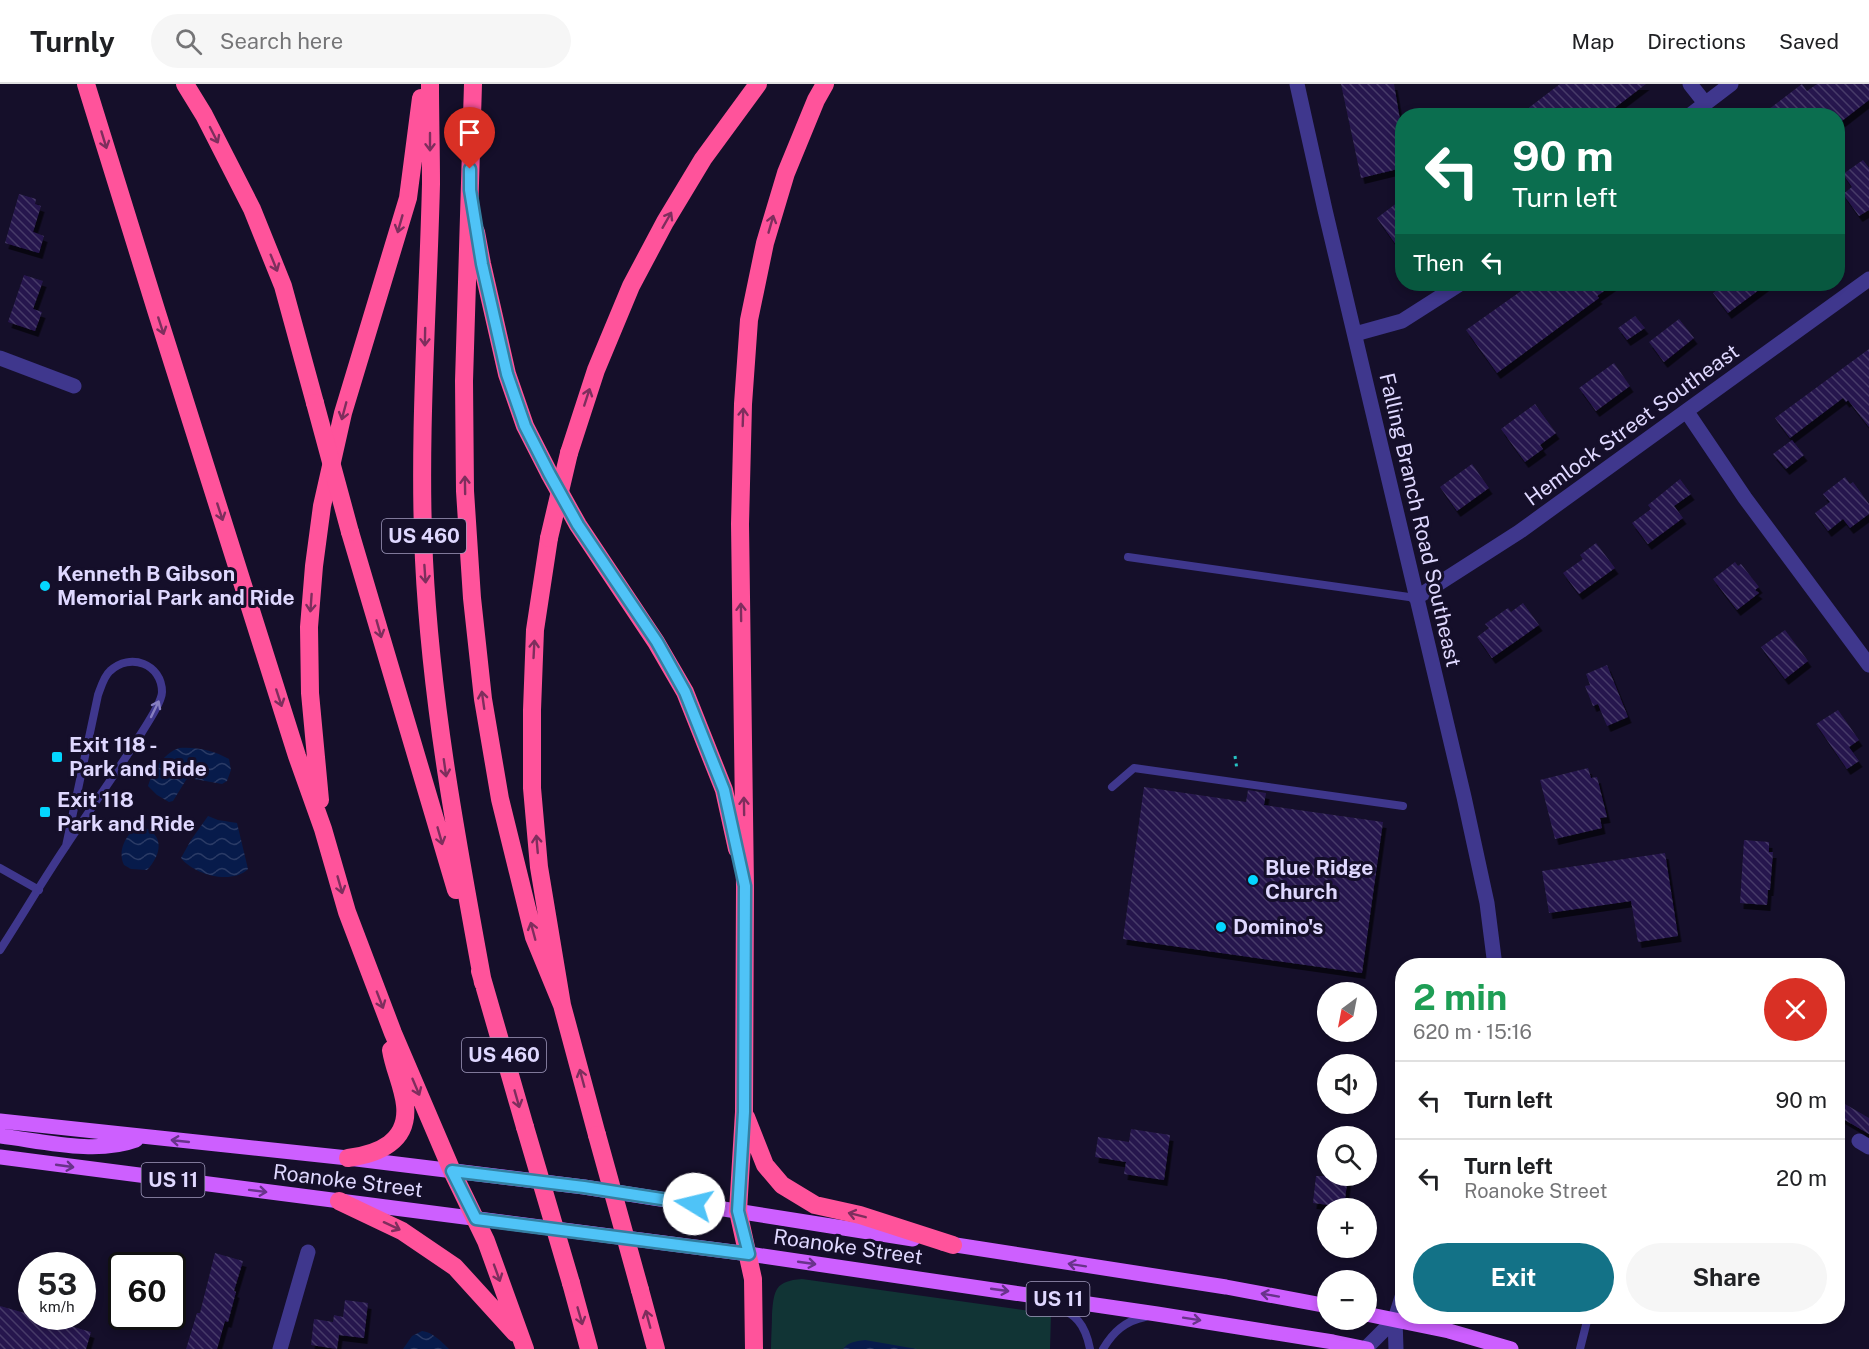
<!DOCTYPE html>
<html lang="en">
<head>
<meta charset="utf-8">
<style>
	body { margin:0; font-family:"Public Sans",sans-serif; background:#f6f6f6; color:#202124; height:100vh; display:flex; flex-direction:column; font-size:22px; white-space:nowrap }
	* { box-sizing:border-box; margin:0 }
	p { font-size:20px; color:#757577 }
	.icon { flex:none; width:33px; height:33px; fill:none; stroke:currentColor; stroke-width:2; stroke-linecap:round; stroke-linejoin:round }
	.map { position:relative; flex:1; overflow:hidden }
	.details { position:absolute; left:1395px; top:874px; width:450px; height:366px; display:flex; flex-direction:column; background:#fff; border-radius:24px; box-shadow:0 3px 9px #0003 }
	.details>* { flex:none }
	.banner { position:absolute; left:1395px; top:24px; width:450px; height:183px; border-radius:24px; box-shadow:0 3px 9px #0003; background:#0b6e4f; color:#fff; overflow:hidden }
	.needle { width:39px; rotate:212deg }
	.controls { position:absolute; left:1317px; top:898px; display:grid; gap:12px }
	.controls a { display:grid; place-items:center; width:60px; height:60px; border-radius:50%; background:#fff; box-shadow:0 3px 9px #0003; font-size:30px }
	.speed { position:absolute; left:18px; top:1168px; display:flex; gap:12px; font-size:30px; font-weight:700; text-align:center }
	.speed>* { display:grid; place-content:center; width:78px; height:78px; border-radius:50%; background:#fff; box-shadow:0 3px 9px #0003; line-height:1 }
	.speed small { font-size:15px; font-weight:400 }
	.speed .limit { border:3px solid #111; border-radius:9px; background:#fff; color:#111 }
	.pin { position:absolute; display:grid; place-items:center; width:51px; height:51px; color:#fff; margin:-62px -26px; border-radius:50% 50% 50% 0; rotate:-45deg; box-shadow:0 0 6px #0007 }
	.pin .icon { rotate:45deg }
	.me { position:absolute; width:66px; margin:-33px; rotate:279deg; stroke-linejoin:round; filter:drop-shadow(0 0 4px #0008) }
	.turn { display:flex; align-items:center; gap:21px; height:126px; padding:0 18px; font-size:27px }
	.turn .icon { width:78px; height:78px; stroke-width:2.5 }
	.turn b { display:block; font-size:42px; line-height:51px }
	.then { display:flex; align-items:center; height:57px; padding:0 18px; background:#0003; gap:12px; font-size:22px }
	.round { display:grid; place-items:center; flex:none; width:63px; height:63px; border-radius:32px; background:#f6f6f6 }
	.head { display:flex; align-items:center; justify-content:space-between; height:102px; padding:0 18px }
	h1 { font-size:36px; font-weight:700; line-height:45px; color:#1e9e55 }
	.cta { display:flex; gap:12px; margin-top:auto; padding:12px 18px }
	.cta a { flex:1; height:69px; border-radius:36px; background:#137287; color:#fff; font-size:24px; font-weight:700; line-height:69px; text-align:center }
	.cta a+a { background:#f6f6f6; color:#202124 }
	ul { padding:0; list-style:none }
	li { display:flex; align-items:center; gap:18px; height:78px; padding:0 18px; border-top:2px solid #e0e0e0 }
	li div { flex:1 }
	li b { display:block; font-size:22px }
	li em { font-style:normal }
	header { display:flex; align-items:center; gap:36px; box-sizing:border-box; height:84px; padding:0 30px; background:#fff; border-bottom:2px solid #e0e0e0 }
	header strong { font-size:28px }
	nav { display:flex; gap:33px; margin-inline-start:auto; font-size:21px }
	.search { width:420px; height:54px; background:#f6f6f6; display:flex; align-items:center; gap:15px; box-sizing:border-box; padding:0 21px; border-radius:33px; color:#757577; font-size:22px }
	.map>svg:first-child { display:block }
	.green { fill:#113435 }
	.water { fill:url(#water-waves) }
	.building { fill:url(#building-back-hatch); filter:url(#shadow) }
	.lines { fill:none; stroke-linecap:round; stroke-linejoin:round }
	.path { stroke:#27c3c4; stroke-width:3; stroke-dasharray:3 4.5; stroke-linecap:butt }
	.service { stroke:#3f378d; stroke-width:8 }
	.minor { stroke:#3f378d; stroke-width:15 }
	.primary { stroke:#cd5fff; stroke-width:15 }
	.motorway { stroke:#ff539b; stroke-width:18 }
	.motorway-bridge { stroke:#ff539b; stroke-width:18 }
	.oneway { stroke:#7e2e5d }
	.oneway2 { stroke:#877fc0 }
	.oneway3 { stroke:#68338a }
	.route-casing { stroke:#337fa1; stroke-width:15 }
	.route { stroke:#4fc3f7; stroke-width:10 }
	.poi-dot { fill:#04d6ff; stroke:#150f2a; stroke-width:2 }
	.labels { text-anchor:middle; stroke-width:6; stroke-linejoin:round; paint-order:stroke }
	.shield { fill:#150f2a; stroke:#a29cbf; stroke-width:1.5 }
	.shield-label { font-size:20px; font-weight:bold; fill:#dfd8ff }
	.street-label { font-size:21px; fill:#dfd8ff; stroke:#150f2a }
	.poi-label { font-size:21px; font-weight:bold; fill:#dfd8ff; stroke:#150f2a; text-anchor:start }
</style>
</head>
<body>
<header>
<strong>Turnly</strong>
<div class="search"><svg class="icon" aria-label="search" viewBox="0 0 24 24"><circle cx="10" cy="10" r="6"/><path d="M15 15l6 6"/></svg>Search here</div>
<nav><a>Map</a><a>Directions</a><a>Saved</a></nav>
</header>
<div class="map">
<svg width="1869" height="1265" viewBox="0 0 1869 1265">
	<defs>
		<pattern id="water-waves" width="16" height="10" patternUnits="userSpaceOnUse" patternTransform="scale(1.5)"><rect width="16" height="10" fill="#071b4b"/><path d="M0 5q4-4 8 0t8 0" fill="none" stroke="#2b3b66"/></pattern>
		<pattern id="building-back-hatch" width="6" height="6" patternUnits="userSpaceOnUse" patternTransform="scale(1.5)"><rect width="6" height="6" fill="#27194d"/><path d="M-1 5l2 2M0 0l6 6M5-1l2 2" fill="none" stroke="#463a68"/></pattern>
		<filter id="shadow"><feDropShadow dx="3.5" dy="6" stdDeviation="0" flood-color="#0009"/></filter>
	</defs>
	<rect width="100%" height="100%" fill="#150f2a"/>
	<path class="green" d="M802,1195L1051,1230L1050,1265H771C771,1253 772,1242 772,1230C774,1206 775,1197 802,1195Z"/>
	<path class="water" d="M179,664C198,663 212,666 229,675L231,686L227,697L222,700L189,694L186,696L173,717L169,718L157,711L148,702C152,687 164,669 179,664Z
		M208,732L218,736L237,739L248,785C232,801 194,791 181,774L191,756Z
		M141,742C165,750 162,770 147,786L131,785L124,781C117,768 126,747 141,742Z
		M422,1247C432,1248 441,1257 449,1265H403L412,1252Z
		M865,1256L917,1265H843C848,1258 857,1257 865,1256Z"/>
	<path class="building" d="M1341,0H1394L1402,48V84L1361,94Z
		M1560,0H1646L1604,32H1518Z
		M1802,0L1807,7L1817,0H1869V16L1838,40V32H1760Z
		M1863,76L1869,84V126L1859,132L1843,110L1852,103L1843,90Z
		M19,110L36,115L35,120L41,122L33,148L44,152L39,169L5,159Z
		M1402,115V169L1377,134Z
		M24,191L43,197L33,225L42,228L35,247L8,238Z
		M1531,200L1536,206L1545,200H1614L1597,212L1599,214L1497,289L1466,246Z
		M1725,200H1767L1728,229L1713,209Z
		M1635,232L1645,244L1627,256L1618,244Z
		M1679,235L1694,254L1664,278L1649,258Z
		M1869,265V343L1848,316L1846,318L1843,314L1790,354L1775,334Z
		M1614,279L1630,302L1596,327L1579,304Z
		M1535,320L1556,349L1540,361L1543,365L1525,378L1501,345Z
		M1792,356L1804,371L1786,385L1773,370Z
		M1472,380L1489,404L1457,427L1440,403Z
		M1845,393L1850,400L1853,398L1869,420V430L1850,444L1843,435L1828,447L1815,429L1830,418L1823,410Z
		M1680,395L1691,410L1674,422L1683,434L1648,460L1632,439L1651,425L1648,421Z
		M1596,459L1615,484L1579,510L1563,489L1583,475L1580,471Z
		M1735,478L1738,482L1741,480L1759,503L1755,506L1759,509L1737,526L1713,495Z
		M1523,519L1539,541L1492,574L1477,553L1489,544L1485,540L1508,524L1511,528Z
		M1785,546L1808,577L1785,595L1761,563Z
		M1607,581L1628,633L1607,642L1598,620L1593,622L1585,602L1590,601L1586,590Z
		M1838,626L1859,656L1849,663L1859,677L1847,685L1816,640Z
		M1588,684L1591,694L1597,693L1607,733L1600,734L1602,744L1555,755L1540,696Z
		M1144,703L1246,718L1248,706L1266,709L1264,721L1383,738L1362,889L1123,855Z
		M1744,756L1769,758V768H1773L1770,806H1768L1767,821L1740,819Z
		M1665,769L1678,852L1638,858L1631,817L1549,829L1542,787Z
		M1838,1016L1869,1034V1050L1838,1032Z
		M1131,1045L1170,1051L1164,1096L1124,1090L1126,1078L1095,1073L1098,1053L1129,1058Z
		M1316,1092H1348L1344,1123L1313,1119Z
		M215,1169L243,1177L234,1207L236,1208L228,1238L225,1237L217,1265H186L197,1229H200Z
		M345,1216L368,1219L364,1254L339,1251L337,1265L311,1261L314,1235L333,1238L334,1231L343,1233Z
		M0,1222L32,1231V1233H40L91,1248L86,1265H0Z"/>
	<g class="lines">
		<path class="path" d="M1235,672L1237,686"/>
		<path class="service" d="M1128,473L1416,514
			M1112,703L1134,684L1403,722
			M0,784L39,806
			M0,866C22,832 43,796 66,762C89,727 114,692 137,656C143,646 162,619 162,608C162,580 130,568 110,587C104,592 101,603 98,611L66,762
			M1053,1220C1076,1231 1085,1239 1090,1265
			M1103,1265C1113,1248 1125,1237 1145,1233
			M1580,1265L1588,1233"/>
		<path class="minor" d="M1297,0L1325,126L1464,713L1487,819L1495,882
			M1690,0L1705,19
			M1689,32L1731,0
			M1355,250L1402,237L1460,200
			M0,274L74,302
			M1687,328L1745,414L1869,581
			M1416,514L1519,448L1869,195
			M1859,1057L1869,1063
			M280,1265L308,1168
			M1365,1265L1395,1235
			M1396,1265L1395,1235L1402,1213"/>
		<path class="primary" d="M0,1037L348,1074L584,1103L913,1155
			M0,1052C42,1057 96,1071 136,1056
			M0,1073L749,1170L1157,1230L1333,1258L1367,1265
			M943,1159L1226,1203L1328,1222
			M1366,1230L1449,1247L1511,1265"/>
		<path class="motorway" d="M86,0L157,229L297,672L323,745L347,828L393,949L452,1087L486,1157L525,1265
			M185,0L204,31L252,125L283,202L315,319
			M430,0C430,33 431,67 431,100C428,225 418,351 424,476C431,620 457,757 483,899
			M473,0L464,297L465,407L472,514L483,615L500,715L534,853L562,921
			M476,148L482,180L507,290L525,342L549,389L578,441L656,558L685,608L724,706L737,765
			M569,369L596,286L631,202L665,138L703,75L758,0
			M350,448L456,806
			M549,454L535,546L532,626V704L539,783L562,921L597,1051
			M320,716L310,609L309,543L314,482L322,422L343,329L408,114L421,14
			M480,887L525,1043
			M746,1033L765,1081L782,1101L815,1121L860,1131L953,1161
			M348,1074C378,1070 409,1058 405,1021C403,1002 394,985 391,966
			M339,1117L402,1147L455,1183L515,1249
			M571,1199L589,1265
			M640,1206L656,1265
			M754,1265L753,1195L738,1127L744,1028L745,802L740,440L743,320L749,236L765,159L786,89L816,16L825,0"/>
		<path class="motorway-bridge" d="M315,319L350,448
			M549,454L569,369
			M525,1043L571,1199
			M597,1051L640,1206"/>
	</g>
	<defs><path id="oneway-shaft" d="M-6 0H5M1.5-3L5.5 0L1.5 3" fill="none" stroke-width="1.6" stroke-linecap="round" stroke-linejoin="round" transform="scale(1.5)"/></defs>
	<g class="oneway">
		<use href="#oneway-shaft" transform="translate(214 51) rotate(63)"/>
		<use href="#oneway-shaft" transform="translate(104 56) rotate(73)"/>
		<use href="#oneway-shaft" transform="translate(430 58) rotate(90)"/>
		<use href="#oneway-shaft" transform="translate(667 136) rotate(-60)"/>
		<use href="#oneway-shaft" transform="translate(400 140) rotate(106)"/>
		<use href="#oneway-shaft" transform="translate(771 140) rotate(-74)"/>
		<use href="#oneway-shaft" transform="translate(274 179) rotate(68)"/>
		<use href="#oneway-shaft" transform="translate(161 242) rotate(72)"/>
		<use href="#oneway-shaft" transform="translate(425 253) rotate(91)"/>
		<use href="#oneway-shaft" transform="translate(587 313) rotate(-72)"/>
		<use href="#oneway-shaft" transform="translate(344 327) rotate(105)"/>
		<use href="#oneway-shaft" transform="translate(743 333) rotate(-88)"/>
		<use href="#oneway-shaft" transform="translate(465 401) rotate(-91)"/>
		<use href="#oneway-shaft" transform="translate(220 428) rotate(72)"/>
		<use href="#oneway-shaft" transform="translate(425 490) rotate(86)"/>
		<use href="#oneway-shaft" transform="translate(311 519) rotate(94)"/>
		<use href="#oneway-shaft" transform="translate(741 528) rotate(-91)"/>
		<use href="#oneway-shaft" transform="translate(379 545) rotate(74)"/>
		<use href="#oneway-shaft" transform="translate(534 565) rotate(-87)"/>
		<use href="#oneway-shaft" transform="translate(279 614) rotate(72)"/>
		<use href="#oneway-shaft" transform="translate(483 616) rotate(-98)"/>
		<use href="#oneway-shaft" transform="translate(445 684) rotate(82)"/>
		<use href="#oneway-shaft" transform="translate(744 722) rotate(-91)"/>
		<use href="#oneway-shaft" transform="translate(440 752) rotate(74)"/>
		<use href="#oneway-shaft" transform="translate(537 760) rotate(-95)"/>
		<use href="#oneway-shaft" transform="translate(340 801) rotate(74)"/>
		<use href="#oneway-shaft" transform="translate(533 847) rotate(-105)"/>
		<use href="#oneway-shaft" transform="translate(380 916) rotate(69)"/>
		<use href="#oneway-shaft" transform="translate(582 994) rotate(-105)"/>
		<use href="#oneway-shaft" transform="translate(416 1003) rotate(67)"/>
		<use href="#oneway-shaft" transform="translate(517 1015) rotate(74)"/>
		<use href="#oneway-shaft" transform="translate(857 1131) rotate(-166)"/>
		<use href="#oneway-shaft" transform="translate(392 1142) rotate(25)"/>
		<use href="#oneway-shaft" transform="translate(497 1189) rotate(70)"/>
		<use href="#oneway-shaft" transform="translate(580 1232) rotate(74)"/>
		<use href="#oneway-shaft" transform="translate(648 1235) rotate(-105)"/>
	</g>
	<use class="oneway2" href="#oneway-shaft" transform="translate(155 625) rotate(-64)"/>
	<g class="oneway3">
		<use href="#oneway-shaft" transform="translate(180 1057) rotate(-174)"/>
		<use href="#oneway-shaft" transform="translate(65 1082) rotate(8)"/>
		<use href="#oneway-shaft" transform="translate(258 1107) rotate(7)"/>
		<use href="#oneway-shaft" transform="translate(807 1179) rotate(8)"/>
		<use href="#oneway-shaft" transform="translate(1077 1181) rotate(-171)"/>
		<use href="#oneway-shaft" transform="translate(1000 1206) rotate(8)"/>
		<use href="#oneway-shaft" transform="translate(1270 1211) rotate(-170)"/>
		<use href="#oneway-shaft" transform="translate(1192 1235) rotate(9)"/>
	</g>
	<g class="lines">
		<g class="route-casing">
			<path id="route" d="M470,85V106L482,180L507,290L525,342L549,389L578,441L657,558L685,608L724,706L745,802L744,1028L738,1127L749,1170L476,1135L452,1087L584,1103L694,1120"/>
		</g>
		<use href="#route" class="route"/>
	</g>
	<g class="poi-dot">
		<circle cx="45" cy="502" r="6"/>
		<rect x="51" y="667" width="12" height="12" rx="3"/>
		<rect x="39" y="722" width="12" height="12" rx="3"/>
		<circle cx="1253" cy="796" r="6"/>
		<circle cx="1221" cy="843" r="6"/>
	</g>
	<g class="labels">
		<g class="shield">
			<rect x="382" y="435" width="84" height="34" rx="4.5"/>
			<rect x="462" y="954" width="84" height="34" rx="4.5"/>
			<rect x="141.5" y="1079" width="63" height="34" rx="4.5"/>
			<rect x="1026.5" y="1198" width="63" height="34" rx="4.5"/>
		</g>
		<g class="shield-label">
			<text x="424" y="459">US 460</text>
			<text x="504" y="978">US 460</text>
			<text x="173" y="1103">US 11</text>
			<text x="1058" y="1222">US 11</text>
		</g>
		<g class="street-label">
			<text transform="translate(1632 341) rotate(-36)" y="7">Hemlock Street Southeast</text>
			<text transform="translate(1420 436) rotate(77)" y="7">Falling Branch Road Southeast</text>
			<text transform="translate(348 1097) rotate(7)" y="7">Roanoke Street</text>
			<text transform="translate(848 1163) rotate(8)" y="7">Roanoke Street</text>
		</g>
		<g class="poi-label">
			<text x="57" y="497">Kenneth B Gibson<tspan x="57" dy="24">Memorial Park and Ride</tspan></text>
			<text x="69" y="668">Exit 118 -<tspan x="69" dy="24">Park and Ride</tspan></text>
			<text x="57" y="723">Exit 118<tspan x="57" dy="24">Park and Ride</tspan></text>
			<text x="1265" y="791">Blue Ridge<tspan x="1265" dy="24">Church</tspan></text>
			<text x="1233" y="850">Domino's</text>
		</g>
	</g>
</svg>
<div class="controls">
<a><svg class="needle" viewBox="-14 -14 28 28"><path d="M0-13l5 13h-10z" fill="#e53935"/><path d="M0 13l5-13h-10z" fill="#757577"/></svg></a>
<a><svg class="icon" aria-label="sound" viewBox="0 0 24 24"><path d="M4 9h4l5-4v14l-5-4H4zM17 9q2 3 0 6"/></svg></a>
<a><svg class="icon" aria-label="search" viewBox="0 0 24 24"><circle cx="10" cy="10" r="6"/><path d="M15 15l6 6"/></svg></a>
<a>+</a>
<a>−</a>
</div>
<div class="speed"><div>53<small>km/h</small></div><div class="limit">60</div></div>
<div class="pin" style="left:470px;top:85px;background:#d93025"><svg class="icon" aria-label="arrive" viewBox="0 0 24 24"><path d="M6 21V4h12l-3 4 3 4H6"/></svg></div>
<svg class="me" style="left:694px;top:1120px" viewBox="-20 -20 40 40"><circle r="19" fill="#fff"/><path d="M0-13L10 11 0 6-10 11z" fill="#4fc3f7"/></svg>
<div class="banner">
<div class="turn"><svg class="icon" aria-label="left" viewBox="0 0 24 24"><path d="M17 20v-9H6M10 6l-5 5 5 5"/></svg><div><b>90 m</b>Turn left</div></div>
<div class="then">Then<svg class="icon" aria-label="left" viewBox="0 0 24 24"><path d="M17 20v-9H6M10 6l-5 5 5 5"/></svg></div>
</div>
<section class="details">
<div class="head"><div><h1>2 min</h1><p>620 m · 15:16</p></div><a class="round" style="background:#d93025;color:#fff"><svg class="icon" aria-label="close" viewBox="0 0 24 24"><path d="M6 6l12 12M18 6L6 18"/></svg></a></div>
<ul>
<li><svg class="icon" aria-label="left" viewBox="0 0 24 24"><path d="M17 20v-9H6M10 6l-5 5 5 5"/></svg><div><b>Turn left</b></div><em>90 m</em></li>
<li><svg class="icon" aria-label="left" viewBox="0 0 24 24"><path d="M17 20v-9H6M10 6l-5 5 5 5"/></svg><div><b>Turn left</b><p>Roanoke Street</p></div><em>20 m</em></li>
</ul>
<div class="cta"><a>Exit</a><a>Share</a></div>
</section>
</div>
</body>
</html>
